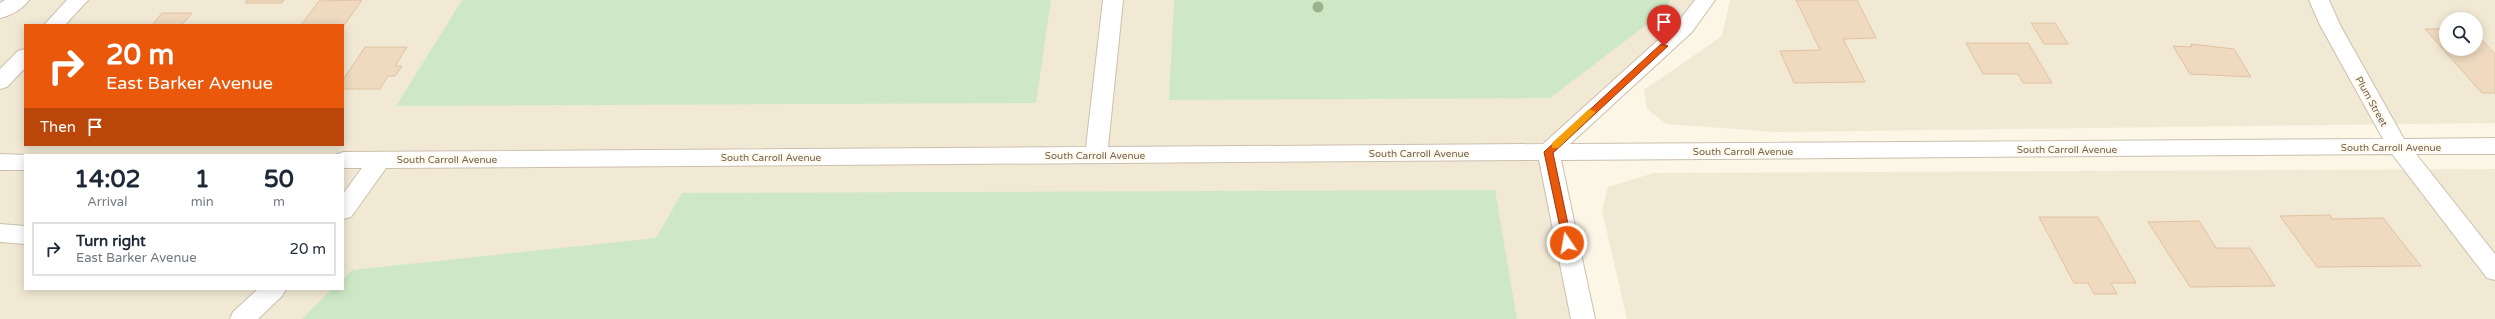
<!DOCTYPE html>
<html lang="en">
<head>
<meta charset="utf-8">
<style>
	body { margin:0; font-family:"Varela Round",sans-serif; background:#f6f6f7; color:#1f2937; height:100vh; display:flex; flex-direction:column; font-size:15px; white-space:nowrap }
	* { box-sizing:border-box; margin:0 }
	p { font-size:13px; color:#747a83 }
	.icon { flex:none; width:22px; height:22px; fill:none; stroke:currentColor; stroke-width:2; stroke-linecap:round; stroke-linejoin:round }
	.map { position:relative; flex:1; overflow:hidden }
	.side { position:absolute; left:24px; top:154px; width:320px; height:136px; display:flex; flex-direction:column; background:#fff; border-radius:0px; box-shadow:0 2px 10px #0003 }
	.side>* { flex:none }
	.hud { position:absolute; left:24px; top:24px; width:320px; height:122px; border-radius:0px; box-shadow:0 2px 10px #0003; background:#ea580c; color:#fff; overflow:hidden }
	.controls { position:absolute; left:2439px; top:12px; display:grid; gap:8px }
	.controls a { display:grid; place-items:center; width:44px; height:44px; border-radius:50%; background:#fff; box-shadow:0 2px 10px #0003; font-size:20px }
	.pin { position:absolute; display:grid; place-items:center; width:34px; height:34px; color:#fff; margin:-41px -17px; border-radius:50% 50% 50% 0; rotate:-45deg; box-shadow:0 0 4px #0007 }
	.pin .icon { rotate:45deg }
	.me { position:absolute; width:44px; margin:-22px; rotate:348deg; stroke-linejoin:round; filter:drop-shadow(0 0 3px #0008) }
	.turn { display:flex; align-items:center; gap:14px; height:84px; padding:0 16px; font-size:18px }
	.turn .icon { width:52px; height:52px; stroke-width:2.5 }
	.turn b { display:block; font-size:28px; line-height:34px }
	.then { display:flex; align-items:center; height:38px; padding:0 16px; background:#0003; gap:8px; font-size:15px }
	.eta { display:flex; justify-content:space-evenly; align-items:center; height:68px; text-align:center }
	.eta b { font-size:24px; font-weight:800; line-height:28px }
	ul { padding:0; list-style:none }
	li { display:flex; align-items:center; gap:12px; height:54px; margin:0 8px 6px; padding:0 8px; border:2px solid #e0e1e3; border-radius:0px }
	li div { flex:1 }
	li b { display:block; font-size:15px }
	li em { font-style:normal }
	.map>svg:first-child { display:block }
	.residential { fill:#f2e9d5; fill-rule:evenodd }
	.green { fill:#cee8c5 }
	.building { fill:#efd9bf; stroke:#e0c2a1 }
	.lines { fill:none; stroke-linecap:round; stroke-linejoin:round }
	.minor-casing { stroke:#ccbfad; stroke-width:2 }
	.minor { fill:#fff; fill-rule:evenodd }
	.tree { fill:#9db38f }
	.route { fill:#ea580c; stroke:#983908 }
	.slow { fill:#f59e0b }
	.labels { text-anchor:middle; stroke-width:4; stroke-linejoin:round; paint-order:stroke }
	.street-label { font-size:10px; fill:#725f4c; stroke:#fef9ec }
</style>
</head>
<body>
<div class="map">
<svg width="2495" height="319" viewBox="0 0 2495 319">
	<rect width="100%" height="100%" fill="#fbf6e6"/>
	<path class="residential" d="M0,0H1705L1548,152L1583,319H0ZM25,25H343V145H25ZM25,155H343V289H25Z
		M1730,0H2495V123L1776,132L1666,124L1647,109L1644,90L1722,36ZM2446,19H2476V49H2446Z
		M2495,169V319H1627L1602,211L1608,187L1654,173Z"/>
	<path class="green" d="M462,0H1051L1036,103L396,106Z
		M1174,0H1671L1662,13L1550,98L1169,100Z
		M1495,190L1517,319H302L332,289H343V279L352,270L656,238L682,193Z"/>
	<path class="building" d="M247,0H284L282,3H245Z
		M362,0L343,27V25H301L319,1Z
		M1796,0H1857L1876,38L1843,39L1865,82L1794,83L1780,51L1820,50Z
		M162,13H192L182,25H152Z
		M2031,23H2055L2068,44H2044Z
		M2425,29H2446V49H2476V34L2495,54V93H2482Z
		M1966,43H2028L2052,83H2023L2018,74H1983Z
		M2191,44L2234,49L2251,77L2190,74L2173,46L2192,47Z
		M365,47H407L395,66H402L395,76H388L380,89H343V80Z
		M2330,215L2332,219L2383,218L2421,266L2317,267L2280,216Z
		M2039,217H2098L2136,283H2111L2117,294H2094L2088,283H2074Z
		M2199,221L2216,248H2250L2275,286L2190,287L2148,222Z"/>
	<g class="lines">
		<g class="minor-casing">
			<path id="minor" d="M5,0H29C23,9 10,16 0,18V3Z
				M67,0H88L65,25H44Z
				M1103,0H1123L1108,147L1543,144L1678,22L1695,0H1715L1692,32L1570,144L2383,139L2320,25L2309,0H2329L2340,25L2404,139L2495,138V154H2416L2495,254V280L2487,278L2392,154L1561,160L1595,319H1571L1539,160L386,168L351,217L343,219V194L362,168H343V155H335L343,152L1086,147Z
				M25,49V68L7,87L0,89V69L18,51Z
				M0,154L28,155H25V170H0Z
				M0,224L25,226V244L0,242Z
				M258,289H286L282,296L258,319H230L233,312Z"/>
		</g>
		<use href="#minor" class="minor"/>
	</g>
	<circle class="tree" cx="1318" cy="7" r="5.5"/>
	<path class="route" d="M1661,44L1668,46L1553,153L1572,243L1567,247L1564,246L1544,152Z"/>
	<path class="slow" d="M1589,109L1596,112L1558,148H1552V143Z"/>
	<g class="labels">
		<g class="street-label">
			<text transform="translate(2372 101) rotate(61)" y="4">Plum Street</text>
			<text x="2391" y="151">South Carroll Avenue</text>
			<text x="2067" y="153">South Carroll Avenue</text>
			<text x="1743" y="155">South Carroll Avenue</text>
			<text x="1419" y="157">South Carroll Avenue</text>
			<text x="1095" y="159">South Carroll Avenue</text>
			<text x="771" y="161">South Carroll Avenue</text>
			<text x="447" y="163">South Carroll Avenue</text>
		</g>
	</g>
</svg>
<div class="controls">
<a><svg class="icon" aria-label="search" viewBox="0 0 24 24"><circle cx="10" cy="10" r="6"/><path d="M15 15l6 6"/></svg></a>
</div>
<div class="pin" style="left:1664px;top:46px;background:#d93025"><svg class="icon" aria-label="arrive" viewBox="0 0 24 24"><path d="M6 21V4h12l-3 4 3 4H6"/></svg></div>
<svg class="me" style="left:1567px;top:243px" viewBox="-20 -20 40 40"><circle r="17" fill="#ea580c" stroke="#fff" stroke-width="3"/><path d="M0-11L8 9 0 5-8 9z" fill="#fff"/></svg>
<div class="hud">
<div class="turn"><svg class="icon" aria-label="right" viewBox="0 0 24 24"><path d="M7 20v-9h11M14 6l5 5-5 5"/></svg><div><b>20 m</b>East Barker Avenue</div></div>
<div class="then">Then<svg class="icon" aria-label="arrive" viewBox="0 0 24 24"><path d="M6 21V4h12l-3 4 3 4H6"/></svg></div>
</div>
<section class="side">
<div class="eta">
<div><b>14:02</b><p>Arrival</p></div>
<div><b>1</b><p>min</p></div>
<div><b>50</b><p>m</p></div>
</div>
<ul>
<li><svg class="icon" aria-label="right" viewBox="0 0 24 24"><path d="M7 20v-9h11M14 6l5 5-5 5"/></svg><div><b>Turn right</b><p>East Barker Avenue</p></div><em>20 m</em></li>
</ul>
</section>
</div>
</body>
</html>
